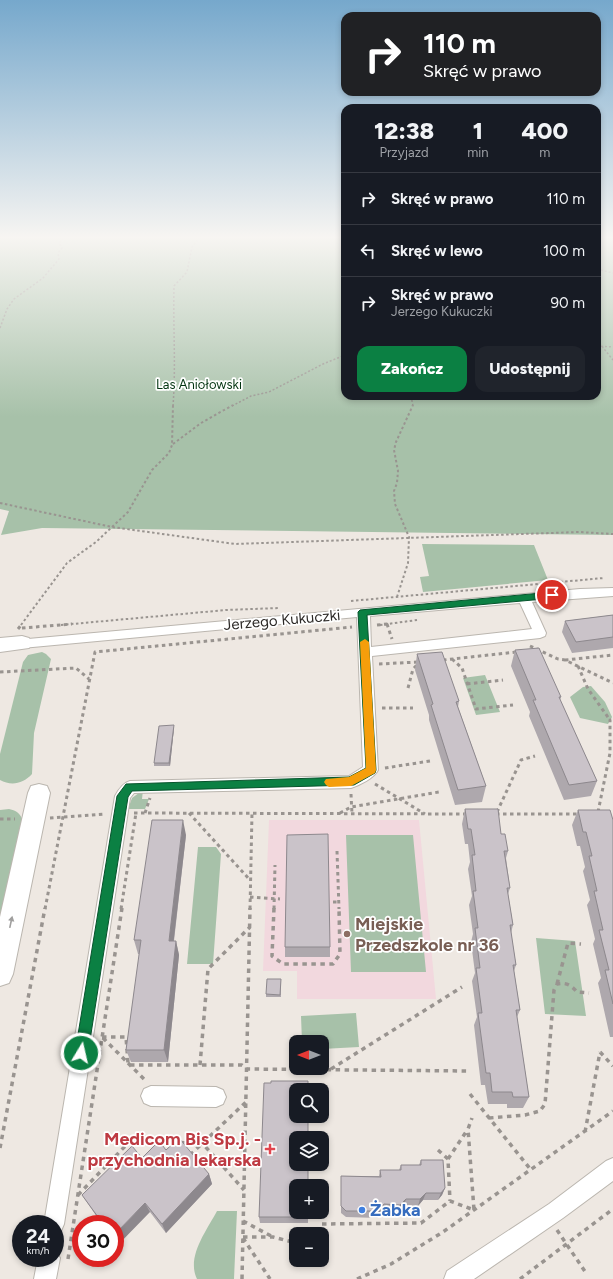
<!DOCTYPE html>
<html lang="pl">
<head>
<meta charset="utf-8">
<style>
	body { margin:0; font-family:Figtree,sans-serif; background:#20242c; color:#f1f3f6; height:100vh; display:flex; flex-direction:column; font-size:15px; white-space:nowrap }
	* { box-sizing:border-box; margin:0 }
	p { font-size:13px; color:#9ea1a6 }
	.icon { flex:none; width:22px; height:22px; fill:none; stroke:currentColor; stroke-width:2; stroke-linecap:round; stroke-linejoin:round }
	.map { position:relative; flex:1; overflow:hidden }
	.panel { position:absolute; left:341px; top:104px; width:260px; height:296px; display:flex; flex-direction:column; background:#171b24; border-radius:12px; box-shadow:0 2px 6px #0003 }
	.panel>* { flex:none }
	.hud { position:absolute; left:341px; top:12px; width:260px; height:84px; border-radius:12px; box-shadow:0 2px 6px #0003; background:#202124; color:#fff; overflow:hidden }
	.needle { width:26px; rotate:270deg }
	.controls { position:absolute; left:289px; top:1035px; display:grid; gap:8px }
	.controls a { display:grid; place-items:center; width:40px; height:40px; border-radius:8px; background:#171b24; box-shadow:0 2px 6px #0003; font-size:20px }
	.speed { position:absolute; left:12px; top:1215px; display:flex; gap:8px; font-size:20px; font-weight:700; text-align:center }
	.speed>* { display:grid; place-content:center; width:52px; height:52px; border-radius:50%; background:#171b24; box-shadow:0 2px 6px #0003; line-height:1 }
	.speed small { font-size:10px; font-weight:400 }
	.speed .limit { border:6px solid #d22; background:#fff; color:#111 }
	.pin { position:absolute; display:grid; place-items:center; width:34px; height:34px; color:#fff; margin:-17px; border:2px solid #fff; border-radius:50%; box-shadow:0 1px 4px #0007 }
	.me { position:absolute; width:44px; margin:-22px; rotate:9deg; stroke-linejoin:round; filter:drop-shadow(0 0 3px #0008) }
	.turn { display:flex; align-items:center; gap:14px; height:84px; padding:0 16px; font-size:18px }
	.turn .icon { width:52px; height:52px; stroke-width:2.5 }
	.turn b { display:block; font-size:28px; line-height:34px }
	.eta { display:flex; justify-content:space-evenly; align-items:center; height:68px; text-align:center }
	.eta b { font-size:24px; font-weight:800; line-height:28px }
	.action { display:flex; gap:8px; margin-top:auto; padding:8px 16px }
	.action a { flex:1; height:46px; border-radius:12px; background:#0b8043; color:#fff; font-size:16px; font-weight:800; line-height:46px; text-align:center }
	.action a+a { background:#20242c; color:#f1f3f6 }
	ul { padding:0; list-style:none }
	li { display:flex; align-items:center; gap:12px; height:52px; padding:0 16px; border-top:1px solid #363941 }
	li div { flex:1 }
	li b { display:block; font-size:15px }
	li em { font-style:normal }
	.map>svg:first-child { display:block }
	.education { fill:#f2d8de }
	.green { fill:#a7c1a9 }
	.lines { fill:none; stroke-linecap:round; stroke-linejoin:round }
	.street-casing { stroke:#bbb6af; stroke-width:2 }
	.secondary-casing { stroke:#bbb6af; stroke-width:2 }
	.path-far3 { stroke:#999490; stroke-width:1.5; stroke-dasharray:2 2; stroke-linecap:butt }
	.path-far2 { stroke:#999490; stroke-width:2; stroke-dasharray:2.5 2.5; stroke-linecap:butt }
	.path-far1 { stroke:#999490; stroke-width:3; stroke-dasharray:3.5 3.5; stroke-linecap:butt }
	.path { stroke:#999490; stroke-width:3.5; stroke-dasharray:4.5 4.5; stroke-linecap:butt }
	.street { fill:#fff; fill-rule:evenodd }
	.secondary { fill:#fff; fill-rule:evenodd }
	.wall { fill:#aea8ad }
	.shaded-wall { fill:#8d888d }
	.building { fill:#cac3c9; stroke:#8d888d }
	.oneway { fill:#a09f9e }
	.route { fill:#0b8043; stroke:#07532c }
	.slow { fill:#f59e0b }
	.education-dot { fill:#8d6e63; stroke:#fff; stroke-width:1.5 }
	.health-dot { fill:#e0444e; stroke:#fff; stroke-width:1.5 }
	.shop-dot { fill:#3f7fe0; stroke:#fff; stroke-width:1.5 }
	.labels { text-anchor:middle; stroke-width:3.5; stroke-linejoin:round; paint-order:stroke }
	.far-park-label { font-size:13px; fill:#033411; stroke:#fff }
	.street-label { font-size:15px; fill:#2c2927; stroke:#fff }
	.near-education-label { font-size:18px; font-weight:bold; fill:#785e54; stroke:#fff; text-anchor:start }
	.near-health-label { font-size:18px; font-weight:bold; fill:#be3a42; stroke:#fff; text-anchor:end }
	.near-shop-label { font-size:18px; font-weight:bold; fill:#366cbe; stroke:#fff; text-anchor:start }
</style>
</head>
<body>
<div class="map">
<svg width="613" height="1279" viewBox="0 0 613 1279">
	<rect width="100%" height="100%" fill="#eee8e2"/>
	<path class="education" d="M269,820H419L436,999H297V971H263Z"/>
	<path class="green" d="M0,238H345V396H597V238H613V535L42,528L1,535L9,511L0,509Z
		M422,544L534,545L548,580L423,592L420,577L429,576Z
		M42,652L46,654L51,659L34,733L32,774C23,784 11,786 0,780V754L23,662L28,655Z
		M485,675L500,712L476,715L463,678Z
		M591,686L605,702L612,717L608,724L580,718L570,697L583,687Z
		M143,790L142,799H149L145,809H128L132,798Z
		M9,809C17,811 20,813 23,821L0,928V810Z
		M346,835H413L426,972H351Z
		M198,847H216L221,854L213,964H187Z
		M536,938L575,941L586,1016L545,1014Z
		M356,1013L359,1047L322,1049V1042H302L301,1016Z
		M217,1211H237L234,1279H197C186,1257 207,1230 217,1211Z"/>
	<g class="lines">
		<g class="street-casing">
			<path id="street" d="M613,588V596L532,602L546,633L545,636L540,638L372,656L378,770C374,778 360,785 351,788L134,793L130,798L64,1224L61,1231L55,1234V1224H44L115,796C119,789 123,783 130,781L349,776L363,767L357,617L22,648L17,646L15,643L17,640L580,589ZM520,603L532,629L371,647L370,616Z
				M151,1086L216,1087L223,1090L226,1097L223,1104L216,1107L151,1106L144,1103L141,1096L144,1089Z
				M613,1158V1181L563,1218L474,1279H444L447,1271L549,1204L606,1161Z
				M55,1250L60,1258L56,1279H34L38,1258H55Z"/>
		</g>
		<g class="secondary-casing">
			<path id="secondary" d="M22,636L29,638L32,643L29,648L0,652V638Z
				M39,784L47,786L50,793L13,974L9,983L0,986V917L28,793L31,786Z"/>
		</g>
		<path class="path-far3" d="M597,269L613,273
			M0,328L7,309L14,299L43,278L59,259L58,253L62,248L59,243L63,238
			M597,340L613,360
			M597,346L613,347
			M411,396L413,406
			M173,406C176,366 173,326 174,286L187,272L192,247L199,238
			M232,406L251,396L269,392L323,364L345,355"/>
		<path class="path-far2" d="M173,444L201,423L233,405
			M0,503L112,527L235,544L579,532L613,534
			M397,597L408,563L409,537L395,504L394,491L397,483L398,471L394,450L396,442L413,405
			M351,601L604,578
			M387,623V625
			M21,625L67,563L96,542L128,512L152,470L169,453L172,445L173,405
			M61,625L226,610L279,608
			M380,625L417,620"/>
		<path class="path-far1" d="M387,624L392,639
			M377,625L388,624
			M22,628L72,624
			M18,629L22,624
			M530,646L558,659L565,660L613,683
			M452,659L462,668L476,709L513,705
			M443,660L517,652
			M565,660L613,655
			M379,664L418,662
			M578,666L588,689L610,720
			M0,672L76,668L89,679
			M467,684L503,680
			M408,688L413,669L418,664
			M382,708H413
			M385,768L430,761
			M375,784L425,814
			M351,794L352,814
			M497,812L521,760L535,756
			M598,812L610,753V720H613
			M134,813L467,814
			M145,813L150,798
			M189,813L250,880
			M340,813L351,807L439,792
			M496,814H579
			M50,818L105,814
			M0,819H15
			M337,851L339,909
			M250,897L280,899
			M333,902H338
			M45,909L95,652L352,627
			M121,909L136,813
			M250,909L252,813
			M274,909L275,865"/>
		<path class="path" d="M274,908L272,956L283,964H333L340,954L339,908
			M557,984L568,943L581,944
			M102,1037H126L128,1063Z
			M600,1052L613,1066
			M128,1063L147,1082
			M130,1065H242L247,1069L468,1071
			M200,1065L208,969L250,927
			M331,1069L462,987
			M470,1094L531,1170
			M489,1118L525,1115L540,1111L545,1104L554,990L557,984C566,982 571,985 577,992L589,993
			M585,1132L600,1052
			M0,1148L45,908
			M438,1150L448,1159L450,1201
			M190,1155L246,1102
			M448,1159L468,1129
			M78,1195L132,1139L203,1144L244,1190
			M243,1221L273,1237
			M322,1224L421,1223L450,1201L474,1210L468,1129L472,1118
			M557,1230L586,1273
			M243,1237H273L296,1243
			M243,1238L270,1279
			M68,1259L122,908
			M242,1279L250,908
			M357,1279L391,1264L443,1232L613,1111
			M520,1279L613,1209"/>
		<use href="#street" class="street"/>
		<use href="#secondary" class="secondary"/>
	</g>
	<path class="wall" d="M613,615V648L572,653L562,632L565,621Z
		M515,650L561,697L560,700L597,781L591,796L564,800L529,716L530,712L511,666Z
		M417,654L459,701L458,707L486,786L482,802L455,805L429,720V715L415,670Z
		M174,728L170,766H154V763Z
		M465,809L501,834L508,851L506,858L510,888L508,894L513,925L511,933L516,965L514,971L520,1010L517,1017L529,1097L523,1108H507V1104H488L485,1085H481L474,1025L477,1017L472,981L475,973L471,942L473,934L469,905L472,896L468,869L470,862L468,844H465L462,824Z
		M578,810L613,820V1037H610L598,983L601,978L593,944L595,939L587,905L590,900L583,871L585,867L580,846H577L572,825Z
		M186,835L174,941H176L179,955L168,1062H131L126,1050L140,954H138L134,940Z
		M285,947H330V957H285Z
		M281,979V997H266V994Z
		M271,1083L308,1212V1223H260L259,1217Z
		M166,1150L209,1174L212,1184L166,1233L150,1212L97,1217L82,1195L142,1158Z
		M421,1160L445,1188L442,1195L438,1200H423L418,1206L404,1205L398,1211H382L377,1218L346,1217L341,1213V1176H379L380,1170H399L401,1165H419Z"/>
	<path class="shaded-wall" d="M174,725V728L170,766L169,763Z
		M183,820L186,835L172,955L169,941Z
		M176,941L179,955L168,1062L164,1050Z
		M209,1174L212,1184L166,1233L162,1224Z
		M445,1188L442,1195L438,1200L441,1193Z
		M426,1193L423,1200L418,1206L420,1199Z
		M406,1199L404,1205L398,1211L400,1205Z
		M145,1203L150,1212L115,1248V1234Z
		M384,1204L382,1211L377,1218L378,1211Z"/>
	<path class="building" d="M613,615V637L576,642L565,621Z
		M539,648L561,697H559L597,781L569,785L533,700H536L515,650Z
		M442,652L459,701L456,702L486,786L458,790L431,705L433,704L417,654Z
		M174,725L169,763H154L159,726Z
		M465,809H498L501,834H505L508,851H504L510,888H507L513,925H510L516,965H513L520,1010H516L529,1097H513L512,1092H492L490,1073H486L478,1013H482L476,968H480L475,928H478L473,891H476L472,855H475L471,829H468Z
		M578,810H610L613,820V1004L605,970H609L599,930H603L594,891H597L589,856H592L586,832H583Z
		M152,820H183L169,941H176L164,1050H126L141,940H134Z
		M328,834L330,947H285L287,835Z
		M267,979H281L280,995L266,994Z
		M271,1081H308V1090H296V1116H308V1138H296V1164H308V1186H296V1212H308V1217H259L264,1083H271Z
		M179,1138L209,1174L162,1224L145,1203L115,1234V1224H97L94,1220L98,1217L82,1195L132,1146L142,1158L159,1141L166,1150Z
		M421,1160H443L445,1188L441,1193H426L420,1199H406L400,1205L384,1204L378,1211H346L341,1206V1176L381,1177L380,1170H401V1165H421Z"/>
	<defs><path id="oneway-solid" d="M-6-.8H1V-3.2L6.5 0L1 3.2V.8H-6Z"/></defs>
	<use class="oneway" href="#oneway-solid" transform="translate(11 922) rotate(-78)"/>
	<linearGradient id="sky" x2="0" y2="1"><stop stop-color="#76a8cc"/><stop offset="0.57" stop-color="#f7f5f2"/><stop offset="1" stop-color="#f7f5f2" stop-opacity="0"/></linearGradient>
	<rect width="613" height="417" fill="url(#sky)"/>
	<path class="route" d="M552,592L556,595L555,598L367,615L376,770L375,773L354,785L132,791L128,797L88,1053L86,1058L81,1060L77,1058L75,1053L117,796L126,784L349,777L366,768L358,612L360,610Z"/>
	<path class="slow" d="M365,639L369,642L376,770L375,773L351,786L329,787L326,785L324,782L326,779L349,777L366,768L360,642Z"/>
	<circle class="education-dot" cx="347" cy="934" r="4"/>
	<path class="health-dot" d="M268 1143h4v4h4v4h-4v4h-4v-4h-4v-4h4z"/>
	<circle class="shop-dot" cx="362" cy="1210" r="4"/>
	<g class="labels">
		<g class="far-park-label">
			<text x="199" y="389">Las Aniołowski</text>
		</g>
		<g class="street-label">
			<text transform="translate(282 620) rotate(-5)" y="5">Jerzego Kukuczki</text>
		</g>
		<g class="near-education-label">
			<text x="355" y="930">Miejskie<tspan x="355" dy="21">Przedszkole nr 36</tspan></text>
		</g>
		<g class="near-health-label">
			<text x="261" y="1145">Medicom Bis Sp.j. -<tspan x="261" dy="21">przychodnia lekarska</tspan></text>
		</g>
		<g class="near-shop-label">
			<text x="370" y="1216">Żabka</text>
		</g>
	</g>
</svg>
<div class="controls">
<a><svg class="needle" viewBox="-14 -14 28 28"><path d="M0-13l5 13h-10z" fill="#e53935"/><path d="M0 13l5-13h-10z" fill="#9ea1a6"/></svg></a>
<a><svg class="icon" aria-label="search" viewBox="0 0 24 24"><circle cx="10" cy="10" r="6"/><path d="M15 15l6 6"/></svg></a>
<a><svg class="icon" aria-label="layers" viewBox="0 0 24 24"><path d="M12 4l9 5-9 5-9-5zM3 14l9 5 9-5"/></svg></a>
<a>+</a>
<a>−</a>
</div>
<div class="speed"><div>24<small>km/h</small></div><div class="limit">30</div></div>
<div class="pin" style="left:552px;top:595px;background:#d93025"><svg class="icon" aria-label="arrive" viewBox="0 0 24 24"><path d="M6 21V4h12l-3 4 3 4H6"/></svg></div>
<svg class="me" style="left:81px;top:1053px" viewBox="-20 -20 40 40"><circle r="17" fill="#0b8043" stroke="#fff" stroke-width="3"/><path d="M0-11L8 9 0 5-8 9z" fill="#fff"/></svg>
<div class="hud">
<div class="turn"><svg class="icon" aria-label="right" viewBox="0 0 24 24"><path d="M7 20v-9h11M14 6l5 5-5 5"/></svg><div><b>110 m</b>Skręć w prawo</div></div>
</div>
<section class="panel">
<div class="eta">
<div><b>12:38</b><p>Przyjazd</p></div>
<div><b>1</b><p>min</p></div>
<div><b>400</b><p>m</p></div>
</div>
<ul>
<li><svg class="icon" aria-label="right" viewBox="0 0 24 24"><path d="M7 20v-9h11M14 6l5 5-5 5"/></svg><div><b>Skręć w prawo</b></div><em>110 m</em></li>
<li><svg class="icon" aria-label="left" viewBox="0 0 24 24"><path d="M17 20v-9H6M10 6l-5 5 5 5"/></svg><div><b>Skręć w lewo</b></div><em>100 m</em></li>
<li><svg class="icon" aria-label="right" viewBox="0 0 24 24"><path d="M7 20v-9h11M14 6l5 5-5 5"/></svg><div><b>Skręć w prawo</b><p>Jerzego Kukuczki</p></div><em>90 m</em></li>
</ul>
<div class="action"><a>Zakończ</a><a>Udostępnij</a></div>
</section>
</div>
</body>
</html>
